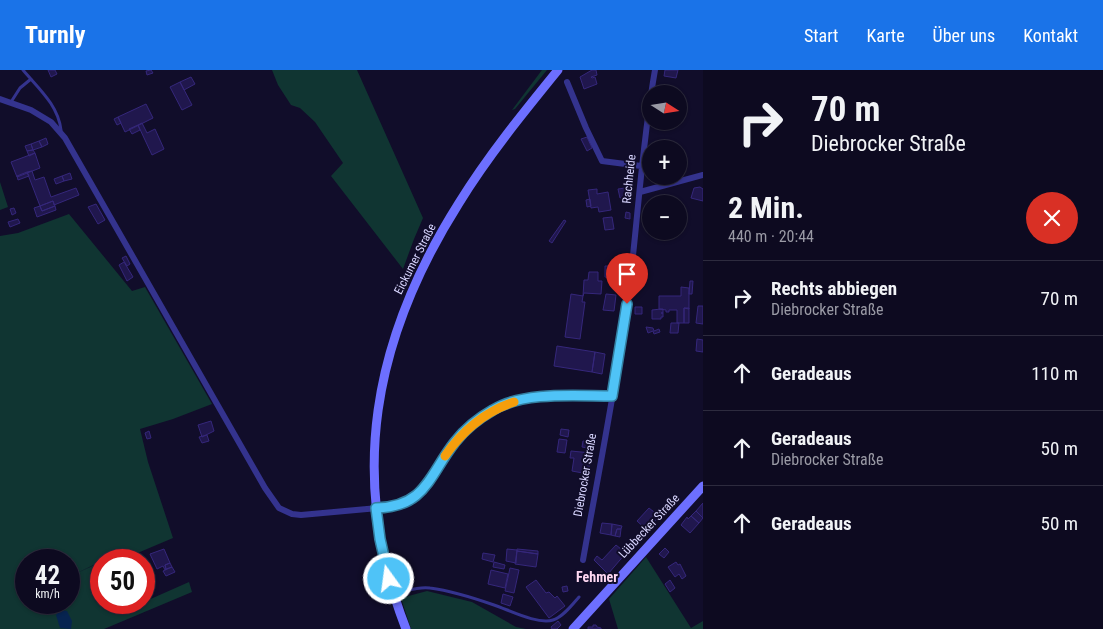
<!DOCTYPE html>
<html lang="de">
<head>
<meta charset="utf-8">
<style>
	body { margin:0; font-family:"Roboto Condensed",sans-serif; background:#1b182d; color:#f1f3f6; height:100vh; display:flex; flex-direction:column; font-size:19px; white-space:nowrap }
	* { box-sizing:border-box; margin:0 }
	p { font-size:16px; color:#9a9aa5 }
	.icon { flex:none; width:28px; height:28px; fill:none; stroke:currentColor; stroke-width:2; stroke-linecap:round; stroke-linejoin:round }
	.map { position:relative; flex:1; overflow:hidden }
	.details { display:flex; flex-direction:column; background:#0d0a20; width:400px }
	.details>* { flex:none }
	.top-card { background:#0d0a20; color:#f1f3f6; overflow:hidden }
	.needle { width:32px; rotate:102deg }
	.controls { position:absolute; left:642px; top:15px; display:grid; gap:10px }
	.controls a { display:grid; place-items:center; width:45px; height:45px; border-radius:50%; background:#0d0a20; box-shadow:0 1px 4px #0004,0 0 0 1px #2d2b3e; font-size:25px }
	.speed { position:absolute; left:15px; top:479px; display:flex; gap:10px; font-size:25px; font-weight:700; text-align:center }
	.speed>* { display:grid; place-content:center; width:65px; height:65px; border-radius:50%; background:#0d0a20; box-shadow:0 1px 4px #0004,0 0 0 1px #2d2b3e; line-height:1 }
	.speed small { font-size:12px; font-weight:400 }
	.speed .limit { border:8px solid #d22; background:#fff; color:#111 }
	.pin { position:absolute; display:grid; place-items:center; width:42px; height:42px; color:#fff; margin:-51px -21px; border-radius:50% 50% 50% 0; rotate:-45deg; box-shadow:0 0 5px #0007 }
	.pin .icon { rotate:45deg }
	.me { position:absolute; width:55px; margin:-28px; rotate:346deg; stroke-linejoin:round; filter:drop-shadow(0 0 4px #0008) }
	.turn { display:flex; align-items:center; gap:18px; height:105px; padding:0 25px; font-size:22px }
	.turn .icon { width:65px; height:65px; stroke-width:2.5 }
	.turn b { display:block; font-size:35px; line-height:42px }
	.round { display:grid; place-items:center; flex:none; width:52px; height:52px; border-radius:26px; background:#1b182d }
	.head { display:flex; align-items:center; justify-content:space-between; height:85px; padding:0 25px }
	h1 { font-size:30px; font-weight:700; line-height:38px }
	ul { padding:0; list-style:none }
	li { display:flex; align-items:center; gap:15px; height:75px; padding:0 25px; border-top:1px solid #2d2b3e }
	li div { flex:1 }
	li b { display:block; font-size:19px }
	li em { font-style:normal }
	header { display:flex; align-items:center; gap:30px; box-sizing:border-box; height:70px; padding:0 25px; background:#1a73e8; color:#fff }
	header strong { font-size:24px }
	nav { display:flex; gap:28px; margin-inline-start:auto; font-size:18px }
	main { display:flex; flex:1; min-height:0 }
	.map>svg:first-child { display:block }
	.green { fill:#103532; fill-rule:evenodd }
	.water { fill:#072450 }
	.building { fill:#20174d; stroke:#35277b }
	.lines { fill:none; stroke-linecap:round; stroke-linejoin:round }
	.service { stroke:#34338e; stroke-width:3 }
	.minor { stroke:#34338e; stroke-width:6 }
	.secondary { stroke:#6d6fff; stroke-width:9 }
	.route-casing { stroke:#337fa1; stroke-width:12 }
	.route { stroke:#4fc3f7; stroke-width:9 }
	.slow { stroke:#f59e0b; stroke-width:9 }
	.labels { text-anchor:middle; stroke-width:4; stroke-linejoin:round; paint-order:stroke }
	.street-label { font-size:12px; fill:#d9d6ff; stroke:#110d2a }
	.neighbourhood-label { font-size:14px; font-weight:bold; fill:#ffd8f2; stroke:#110d2a }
</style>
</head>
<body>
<header>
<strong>Turnly</strong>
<nav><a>Start</a><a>Karte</a><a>Über uns</a><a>Kontakt</a></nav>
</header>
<main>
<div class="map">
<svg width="703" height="559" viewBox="0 0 703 559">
	<rect width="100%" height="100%" fill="#110d2a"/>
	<path class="green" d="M272,0H357L423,148L414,169L403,199L331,106L343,93L315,52L300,38L291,35L278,15Z
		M542,0H547L515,39L512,40Z
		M0,112L8,137L0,140Z
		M69,144L132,221L145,217L212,334L173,349L140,359L148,392L173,468L121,490H105L118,483L75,504L101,492V532L135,533L137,535L189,512L192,522L104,559H0V166L18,163ZM26,490H69V532H26Z
		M646,487L691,558L703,551V559H618L609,529Z
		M427,521L472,532L516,557L526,559H411L401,528Z"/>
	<path class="water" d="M60,540L67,541L72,551L71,559L60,558L56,545Z"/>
	<path class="building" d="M48,0H55L57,4L51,7Z
		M151,0L153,3L147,5L146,1Z
		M592,0H596L597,5L591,7L592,8L595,7L597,14L584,19L580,7Z
		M665,0H678L676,8L664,6Z
		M191,7L195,14L184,20L180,12Z
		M180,12L192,35L182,40L170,17Z
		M146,34L153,48L125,62L118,47Z
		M118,47L121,53L117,55L114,49Z
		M142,53L147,63L155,59L164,79L152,85L138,55Z
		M138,55L140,60L132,64L129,59Z
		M587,67L592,78L587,81L581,69Z
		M46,68L48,74L42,77L39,71Z
		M39,71L42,77L33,80L31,74Z
		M31,74L33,80L27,81L25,76Z
		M32,80H33L35,83L29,86L27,81Z
		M35,83L40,98L17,107L11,92Z
		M32,101L35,110L44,107L51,127L76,118L79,125L54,135L53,131L40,136L27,102Z
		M27,102L29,106L18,110L17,106Z
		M70,103L72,109L64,111L62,106Z
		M62,106L64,111L56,114L54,109Z
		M700,117L703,119V131L691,128L694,118Z
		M625,118L626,127L620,128L618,119Z
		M597,119V124L608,122L611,140L599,142L598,137L591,138L588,120Z
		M590,129L591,136L587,137L586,130Z
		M53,131L55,136L42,141L40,136Z
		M96,134L105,150L98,154L88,137Z
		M40,136L42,141L55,136L56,140L37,147L34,138Z
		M14,138L16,143L12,145L10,139Z
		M626,142L630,143V149L625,148Z
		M612,147L614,159L605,160L603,148Z
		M18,149L20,153L10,157L8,152Z
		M564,150L566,151L552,173L549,171Z
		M126,186L130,194L127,196L122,188Z
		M124,192L133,207L127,211L119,195Z
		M605,196H611V201H618L617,213H615V209L605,207Z
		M589,202H598V211H602L601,224L584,223L583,226L584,210H588Z
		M690,211H693L692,224H689Z
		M681,217L689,218V239L684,238V253H677V240H669V242H666V240L659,239V226H681Z
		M571,224L583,226L582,232H585L580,269L565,267Z
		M606,224L616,225L614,241L603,240Z
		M698,236H703V254L696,253Z
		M635,237H642V244H635Z
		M684,238H689V253H684Z
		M661,239H663V243H661H663V247H661V249H652V240Z
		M671,253H679L678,263H670Z
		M646,257L653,258L654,261L659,259L660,262L654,264L653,261L648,263Z
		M697,269L703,270V282L696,281Z
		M557,276L595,282L592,302L554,296Z
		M595,282L605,284L602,304L592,302Z
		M211,351L214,361L202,367L198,355Z
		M561,359L569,360L568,367L560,365Z
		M149,361L151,368L147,369L145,363Z
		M207,365L209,371L202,373L199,367Z
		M559,369L567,370L565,383L557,382Z
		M583,371L595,373L594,379L582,377Z
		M571,381L591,383L588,404L572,401L574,388H570Z
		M703,433V448L696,441Z
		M649,438L659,446L647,460L637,451Z
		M696,441L703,448L699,453L691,446Z
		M691,446L699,453L690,463L681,455L687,447L688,449Z
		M602,453L612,454L611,465L600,463Z
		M612,454L622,456L621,459H617L615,466L611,465Z
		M617,459H621L620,467L615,466Z
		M616,475L626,483L608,504L594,490L597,486L602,490Z
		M665,478L669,482L664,488L659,484Z
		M164,479L170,493L165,495L166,499L165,500L163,496L157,499L150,484Z
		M507,479L517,480L516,493L506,491Z
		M517,479L538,481V484L517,481Z
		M517,481L538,484L536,497L515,494Z
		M483,483L495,485L493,492L482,489Z
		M494,492L505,495L504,499L493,497Z
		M676,492L678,495L680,494L686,506L682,509L679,504L675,507L668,497Z
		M170,493L172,497L166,499L165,495Z
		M172,497L175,502L166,506L163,501Z
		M510,498L519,500L514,523L505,521Z
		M491,500L508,504L505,518L488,514Z
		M536,510L546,523L549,522L555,528L557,526L565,536L549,548L526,517Z
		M670,510L675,518L670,522L665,514Z
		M567,516L568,521L563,522L562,517Z
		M503,524L513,527L510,536L501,533Z
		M558,551L561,555L557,559H552L551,557Z
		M593,555H596L597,557L601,558V559H588V557H593Z"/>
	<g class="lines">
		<path class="service" d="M23,0C39,19 58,35 61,60
			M11,32L20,18L31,9
			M396,523C407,521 419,516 430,518C452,521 474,528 494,535C509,540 538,555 553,550C563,547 572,535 579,527"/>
		<path class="minor" d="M567,12L586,58L602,91L641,96
			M0,29L31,40L51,52L65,68L265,418L279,438L292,444L301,445L400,436L414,428L423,419L461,364L494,339L520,330L543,326H612
			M640,122L703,105
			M583,490C599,400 617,311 629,221C638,148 642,73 655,0"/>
		<path class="secondary" d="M406,559C347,407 373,269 459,133C488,86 523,43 558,0
			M573,559L703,416"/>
	</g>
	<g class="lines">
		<g class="route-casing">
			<path id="route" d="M389,509L380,469L376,438C426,437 429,405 455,372C465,359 479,348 493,340C524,321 576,326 612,326L627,234"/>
		</g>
		<use href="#route" class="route"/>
		<path class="slow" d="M445,386C463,360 484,342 514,332"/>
	</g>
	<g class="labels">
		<g class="street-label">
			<text transform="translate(629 109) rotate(-84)" y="4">Rachheide</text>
			<text transform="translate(415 189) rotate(-63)" y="4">Eickumer Straße</text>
			<text transform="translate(585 405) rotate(-80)" y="4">Diebrocker Straße</text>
			<text transform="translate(649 456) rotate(-47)" y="4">Lübbecker Straße</text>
		</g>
		<g class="neighbourhood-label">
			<text x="597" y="512">Fehmer</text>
		</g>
	</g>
</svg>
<div class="controls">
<a><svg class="needle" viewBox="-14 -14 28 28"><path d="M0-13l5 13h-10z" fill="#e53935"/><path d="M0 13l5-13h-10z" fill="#9a9aa5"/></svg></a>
<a>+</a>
<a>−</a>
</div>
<div class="speed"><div>42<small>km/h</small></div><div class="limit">50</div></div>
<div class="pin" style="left:627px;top:234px;background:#d93025"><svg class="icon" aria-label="arrive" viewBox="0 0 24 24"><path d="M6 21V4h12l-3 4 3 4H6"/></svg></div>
<svg class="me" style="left:389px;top:509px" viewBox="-20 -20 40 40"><circle r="17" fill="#4fc3f7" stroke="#fff" stroke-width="3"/><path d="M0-11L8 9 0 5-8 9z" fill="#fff"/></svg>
</div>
<section class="details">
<div class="top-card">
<div class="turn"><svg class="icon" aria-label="right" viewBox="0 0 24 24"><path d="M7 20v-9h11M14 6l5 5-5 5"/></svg><div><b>70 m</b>Diebrocker Straße</div></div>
</div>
<div class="head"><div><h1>2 Min.</h1><p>440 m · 20:44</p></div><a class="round" style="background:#d93025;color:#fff"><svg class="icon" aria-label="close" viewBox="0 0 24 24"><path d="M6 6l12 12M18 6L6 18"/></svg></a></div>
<ul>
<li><svg class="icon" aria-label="right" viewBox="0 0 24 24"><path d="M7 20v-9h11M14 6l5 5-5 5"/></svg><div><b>Rechts abbiegen</b><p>Diebrocker Straße</p></div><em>70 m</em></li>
<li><svg class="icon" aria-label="ahead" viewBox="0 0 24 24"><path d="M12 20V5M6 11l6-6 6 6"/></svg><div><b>Geradeaus</b></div><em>110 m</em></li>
<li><svg class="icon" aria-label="ahead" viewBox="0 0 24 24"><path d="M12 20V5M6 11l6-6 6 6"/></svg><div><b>Geradeaus</b><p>Diebrocker Straße</p></div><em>50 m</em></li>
<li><svg class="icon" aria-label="ahead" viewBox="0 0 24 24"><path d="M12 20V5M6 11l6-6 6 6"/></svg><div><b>Geradeaus</b></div><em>50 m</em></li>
</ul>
</section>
</main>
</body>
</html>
